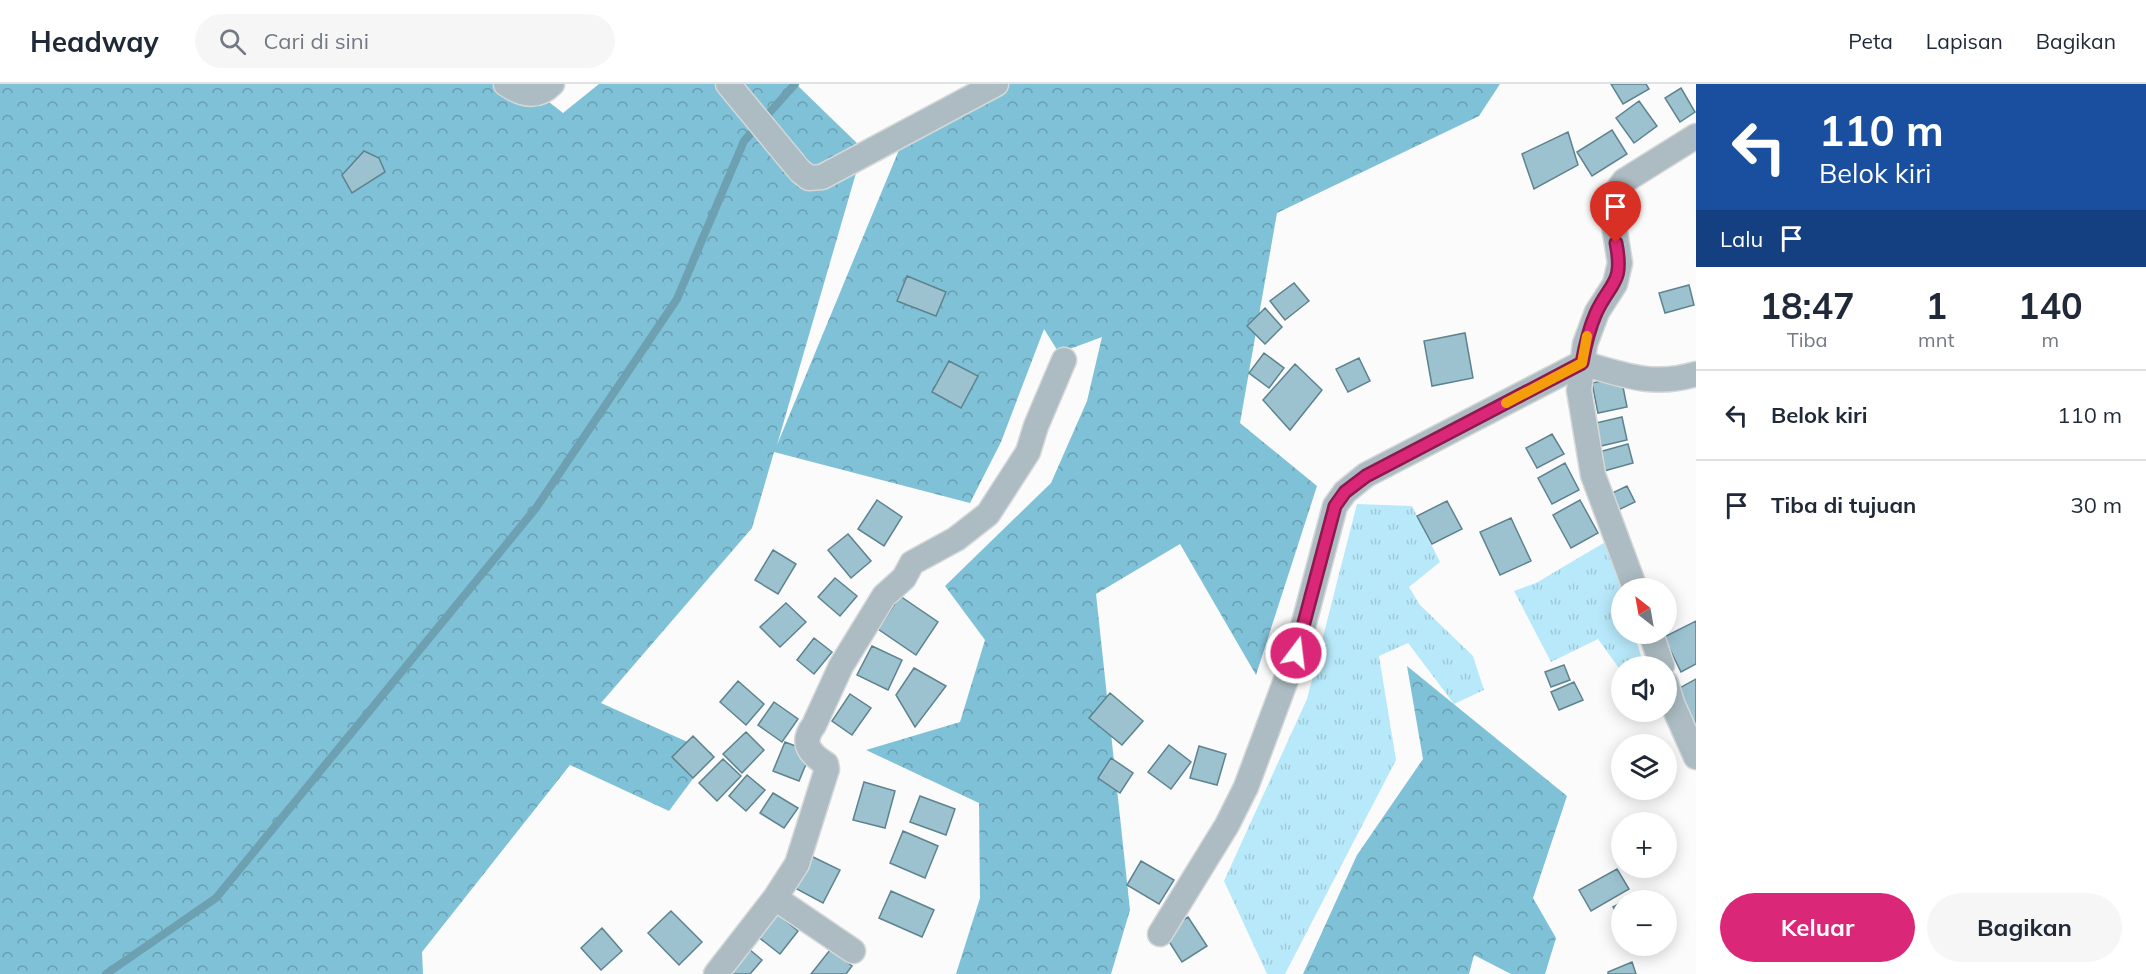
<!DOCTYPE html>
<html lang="id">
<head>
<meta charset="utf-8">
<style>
	body { margin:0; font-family:Mulish,sans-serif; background:#f6f6f7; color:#1f2937; height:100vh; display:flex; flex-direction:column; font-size:22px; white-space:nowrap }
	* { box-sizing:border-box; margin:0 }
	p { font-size:20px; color:#747a83 }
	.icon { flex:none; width:33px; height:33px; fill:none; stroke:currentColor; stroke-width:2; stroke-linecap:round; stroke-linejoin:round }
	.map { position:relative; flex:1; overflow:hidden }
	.drawer { display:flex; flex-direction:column; background:#fff; width:450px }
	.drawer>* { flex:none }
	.top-card { background:#1a4fa0; color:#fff; overflow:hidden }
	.needle { width:39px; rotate:329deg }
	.tools { position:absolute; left:1611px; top:494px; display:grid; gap:12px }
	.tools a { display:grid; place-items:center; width:66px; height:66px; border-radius:50%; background:#fff; box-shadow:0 3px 15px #0003; font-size:30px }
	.pin { position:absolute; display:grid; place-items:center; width:51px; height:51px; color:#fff; margin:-62px -26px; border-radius:50% 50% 50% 0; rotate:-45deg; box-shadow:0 0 6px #0007 }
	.pin .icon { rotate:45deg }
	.me { position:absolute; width:66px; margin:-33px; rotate:15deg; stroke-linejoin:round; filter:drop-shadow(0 0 4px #0008) }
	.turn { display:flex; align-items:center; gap:21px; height:126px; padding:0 24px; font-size:27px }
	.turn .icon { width:78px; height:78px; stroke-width:2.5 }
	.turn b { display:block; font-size:42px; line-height:51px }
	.then { display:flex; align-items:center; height:57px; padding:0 24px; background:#0003; gap:12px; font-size:22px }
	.eta { display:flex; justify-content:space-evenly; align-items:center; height:102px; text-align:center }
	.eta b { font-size:36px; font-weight:700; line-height:42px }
	.button { display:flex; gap:12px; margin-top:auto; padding:12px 24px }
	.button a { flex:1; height:69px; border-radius:36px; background:#db2777; color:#fff; font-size:24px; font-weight:700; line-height:69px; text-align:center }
	.button a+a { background:#f6f6f7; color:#1f2937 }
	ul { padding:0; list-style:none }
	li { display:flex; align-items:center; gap:18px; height:90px; padding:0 24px; border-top:2px solid #e0e1e3 }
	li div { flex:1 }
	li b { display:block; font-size:22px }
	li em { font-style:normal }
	header { display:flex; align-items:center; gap:36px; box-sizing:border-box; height:84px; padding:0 30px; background:#fff; border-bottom:2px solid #e0e1e3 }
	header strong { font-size:28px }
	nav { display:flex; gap:33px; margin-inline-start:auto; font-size:21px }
	.search { width:420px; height:54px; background:#f6f6f7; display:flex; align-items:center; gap:15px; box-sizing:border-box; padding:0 21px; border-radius:33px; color:#747a83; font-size:22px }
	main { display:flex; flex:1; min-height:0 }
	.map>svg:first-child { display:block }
	.grass { fill:url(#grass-tufts) }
	.forest { fill:url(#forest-crowns) }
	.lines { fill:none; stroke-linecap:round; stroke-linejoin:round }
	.stream { stroke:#6da0b1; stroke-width:8 }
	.building { fill:#9cc2cf; stroke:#5e838f; stroke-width:1.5 }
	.street-casing { stroke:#d5d8d8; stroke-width:27 }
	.street { stroke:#acbcc2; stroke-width:24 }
	.route-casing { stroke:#8e194d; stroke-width:15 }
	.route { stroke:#db2777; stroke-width:10 }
	.slow { stroke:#f59e0b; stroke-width:10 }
</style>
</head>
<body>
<header>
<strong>Headway</strong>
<div class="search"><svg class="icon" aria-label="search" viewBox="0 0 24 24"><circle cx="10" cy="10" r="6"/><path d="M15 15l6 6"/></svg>Cari di sini</div>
<nav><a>Peta</a><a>Lapisan</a><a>Bagikan</a></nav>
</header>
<main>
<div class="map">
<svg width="1696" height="890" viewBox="0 0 1696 890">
	<defs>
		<pattern id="grass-tufts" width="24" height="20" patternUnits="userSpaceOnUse" patternTransform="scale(1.5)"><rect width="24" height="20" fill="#b8e9fa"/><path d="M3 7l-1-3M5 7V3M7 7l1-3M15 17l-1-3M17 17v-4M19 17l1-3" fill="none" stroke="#9ec8d7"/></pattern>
		<pattern id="forest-crowns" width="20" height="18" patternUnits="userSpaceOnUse" patternTransform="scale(1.5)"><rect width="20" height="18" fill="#7fc1d7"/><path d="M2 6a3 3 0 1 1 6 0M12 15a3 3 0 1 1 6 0" fill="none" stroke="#689eb0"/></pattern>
	</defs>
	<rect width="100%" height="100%" fill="#fbfbfb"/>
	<path class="grass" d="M1357,420L1412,422L1440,478L1409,503L1420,521L1473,572L1484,606L1454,620L1408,559L1379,572L1396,676L1285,890H1267L1224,797L1307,615Z
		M1607,457L1621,507L1622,549H1634L1644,582H1622L1621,587L1598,555L1551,578L1514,507L1536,499Z"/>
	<path class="forest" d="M0,0H526L563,29L599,0H796L863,65L777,361L913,32L974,0H1500L1479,32L1277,129L1240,339L1317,402L1256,591L1180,460L1096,510L1130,826L1111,890H956L980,814L979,719L866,666L960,638L985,556L945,502L1051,399L1087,317L1102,253L1059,269L1044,245L1001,358L970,419L774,368L752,444L601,619L712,669L669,727L570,681L422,868L423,890H0Z
		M1407,582L1567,712L1533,814L1556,854L1545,890H1511L1474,871L1469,890H1303L1357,771L1423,675Z"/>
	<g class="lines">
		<path class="stream" d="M106,890L216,814L536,424L677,215L744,57L795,0"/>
	</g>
	<path class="building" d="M1611,0H1646L1649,5L1623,20Z
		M1681,4L1695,28L1680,38L1665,14Z
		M1639,17L1657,42L1634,59L1616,34Z
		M1612,46L1627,70L1592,92L1577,68Z
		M1568,48L1578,81L1534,105L1522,70Z
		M364,67L379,74L385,88L352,109L342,91Z
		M907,192L946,208L936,232L897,217Z
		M1294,199L1309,217L1285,236L1270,217Z
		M1689,201L1694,221L1665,229L1659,209Z
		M1265,224L1282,243L1265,260L1247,242Z
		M1465,249L1473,294L1432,302L1424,257Z
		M1264,269L1284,284L1269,304L1249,289Z
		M1359,274L1370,297L1348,308L1336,285Z
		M949,277L978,292L961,324L932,308Z
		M1295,280L1322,306L1290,346L1263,316Z
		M1621,293L1627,323L1598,329L1592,299Z
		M1622,333L1627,356L1601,362L1596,339Z
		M1552,350L1564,370L1537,384L1526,364Z
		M1628,360L1633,379L1604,387L1599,368Z
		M1565,379L1579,406L1552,420L1538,394Z
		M1627,402L1635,418L1616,427L1608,411Z
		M877,416L902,433L884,462L858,445Z
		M1580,416L1598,449L1571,464L1553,431Z
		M1447,417L1462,445L1432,460L1417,432Z
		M1511,434L1531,477L1500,491L1480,448Z
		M848,450L871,477L851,494L828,466Z
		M773,466L796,480L778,510L755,496Z
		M835,494L857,512L840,532L818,513Z
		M900,512L938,538L916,571L878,545Z
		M786,519L806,538L780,563L760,543Z
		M1696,537V580L1681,588L1664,553Z
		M814,554L832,568L814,590L797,576Z
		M872,562L902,576L888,606L857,591Z
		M1564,581L1570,596L1551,603L1545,588Z
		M914,584L946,602L915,643L896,611Z
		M1696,595V648L1674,607Z
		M738,597L764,620L746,641L720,618Z
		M1574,598L1583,616L1559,626L1551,608Z
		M1110,609L1143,637L1122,661L1089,634Z
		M850,610L871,624L852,651L832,637Z
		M774,618L798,635L782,658L758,641Z
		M746,648L764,666L742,689L723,670Z
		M693,652L714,673L693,694L672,673Z
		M785,658L811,668L799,697L773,687Z
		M1169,661L1191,678L1171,705L1148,688Z
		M1199,662L1226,670L1217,701L1190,694Z
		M1111,674L1133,689L1120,709L1098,694Z
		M723,675L741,692L717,717L699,699Z
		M747,691L765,706L746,727L729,712Z
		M864,698L895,707L885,744L853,736Z
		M773,709L798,724L784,744L760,729Z
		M920,712L955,725L946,751L910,738Z
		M903,747L938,762L925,794L890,779Z
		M811,772L840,786L823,819L795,804Z
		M1141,777L1174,796L1159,820L1127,801Z
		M1617,785L1629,805L1591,827L1579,806Z
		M891,807L934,826L922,853L879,834Z
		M1636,809L1641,816H1624Z
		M1622,818V836L1613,823Z
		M671,827L702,858L679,881L648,849Z
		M775,828L798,847L780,870L757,852Z
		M1188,833L1207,862L1182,878L1163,848Z
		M602,844L622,867L601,886L581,864Z
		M743,860L762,876L750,890H733L724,882Z
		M830,866L852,882L846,890H811Z
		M1632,878L1636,890H1608V888Z"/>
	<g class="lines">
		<g class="street-casing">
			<path id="street" d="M506,0C522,11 537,15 552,0
				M728,0L800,87L809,94L822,93L996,0
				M1635,504L1593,391L1579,306L1585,260L1597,228L1615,200L1620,179L1610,117L1624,97L1696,52
				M1651,549L1662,582
				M1666,599L1672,619L1696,673
				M775,814L853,867
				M1160,850L1227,741L1246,703L1296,569L1335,422L1345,408L1366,391L1582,279C1623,291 1654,303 1696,290
				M716,890L775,814L797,780L827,685L826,680C810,670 800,659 814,641L841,582L884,512L904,494L912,479L956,455L988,430L1028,368L1036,342L1064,276"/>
		</g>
		<use href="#street" class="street"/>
	</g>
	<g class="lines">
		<g class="route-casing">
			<path id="route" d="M1296,569L1335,422L1345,408L1366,392L1582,279C1585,262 1589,245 1596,229C1611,197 1624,200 1616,159"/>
		</g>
		<use href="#route" class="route"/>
		<path class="slow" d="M1506,319L1582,279L1587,252"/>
	</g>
</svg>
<div class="tools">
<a><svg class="needle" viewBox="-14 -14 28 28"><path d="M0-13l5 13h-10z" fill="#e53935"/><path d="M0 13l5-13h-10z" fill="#747a83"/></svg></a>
<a><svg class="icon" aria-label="sound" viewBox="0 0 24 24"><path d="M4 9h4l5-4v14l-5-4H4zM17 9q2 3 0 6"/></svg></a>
<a><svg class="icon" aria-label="layers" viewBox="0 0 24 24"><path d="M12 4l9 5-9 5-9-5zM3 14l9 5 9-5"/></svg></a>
<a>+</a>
<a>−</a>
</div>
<div class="pin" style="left:1616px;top:159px;background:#d93025"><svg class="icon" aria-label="arrive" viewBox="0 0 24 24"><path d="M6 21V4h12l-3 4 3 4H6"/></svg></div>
<svg class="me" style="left:1296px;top:569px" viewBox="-20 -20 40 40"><circle r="17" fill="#db2777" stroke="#fff" stroke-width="3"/><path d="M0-11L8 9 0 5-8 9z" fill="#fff"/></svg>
</div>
<section class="drawer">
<div class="top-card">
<div class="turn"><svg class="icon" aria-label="left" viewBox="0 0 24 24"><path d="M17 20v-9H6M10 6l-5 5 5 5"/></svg><div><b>110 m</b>Belok kiri</div></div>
<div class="then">Lalu<svg class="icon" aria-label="arrive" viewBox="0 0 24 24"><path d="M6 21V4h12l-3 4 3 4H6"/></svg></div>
</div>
<div class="eta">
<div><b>18:47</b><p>Tiba</p></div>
<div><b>1</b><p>mnt</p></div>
<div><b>140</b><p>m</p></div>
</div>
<ul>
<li><svg class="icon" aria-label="left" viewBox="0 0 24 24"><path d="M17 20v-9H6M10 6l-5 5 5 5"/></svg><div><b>Belok kiri</b></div><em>110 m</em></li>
<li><svg class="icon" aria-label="arrive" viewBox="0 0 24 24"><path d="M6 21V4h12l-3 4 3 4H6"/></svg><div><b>Tiba di tujuan</b></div><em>30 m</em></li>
</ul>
<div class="button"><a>Keluar</a><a>Bagikan</a></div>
</section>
</main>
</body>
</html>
